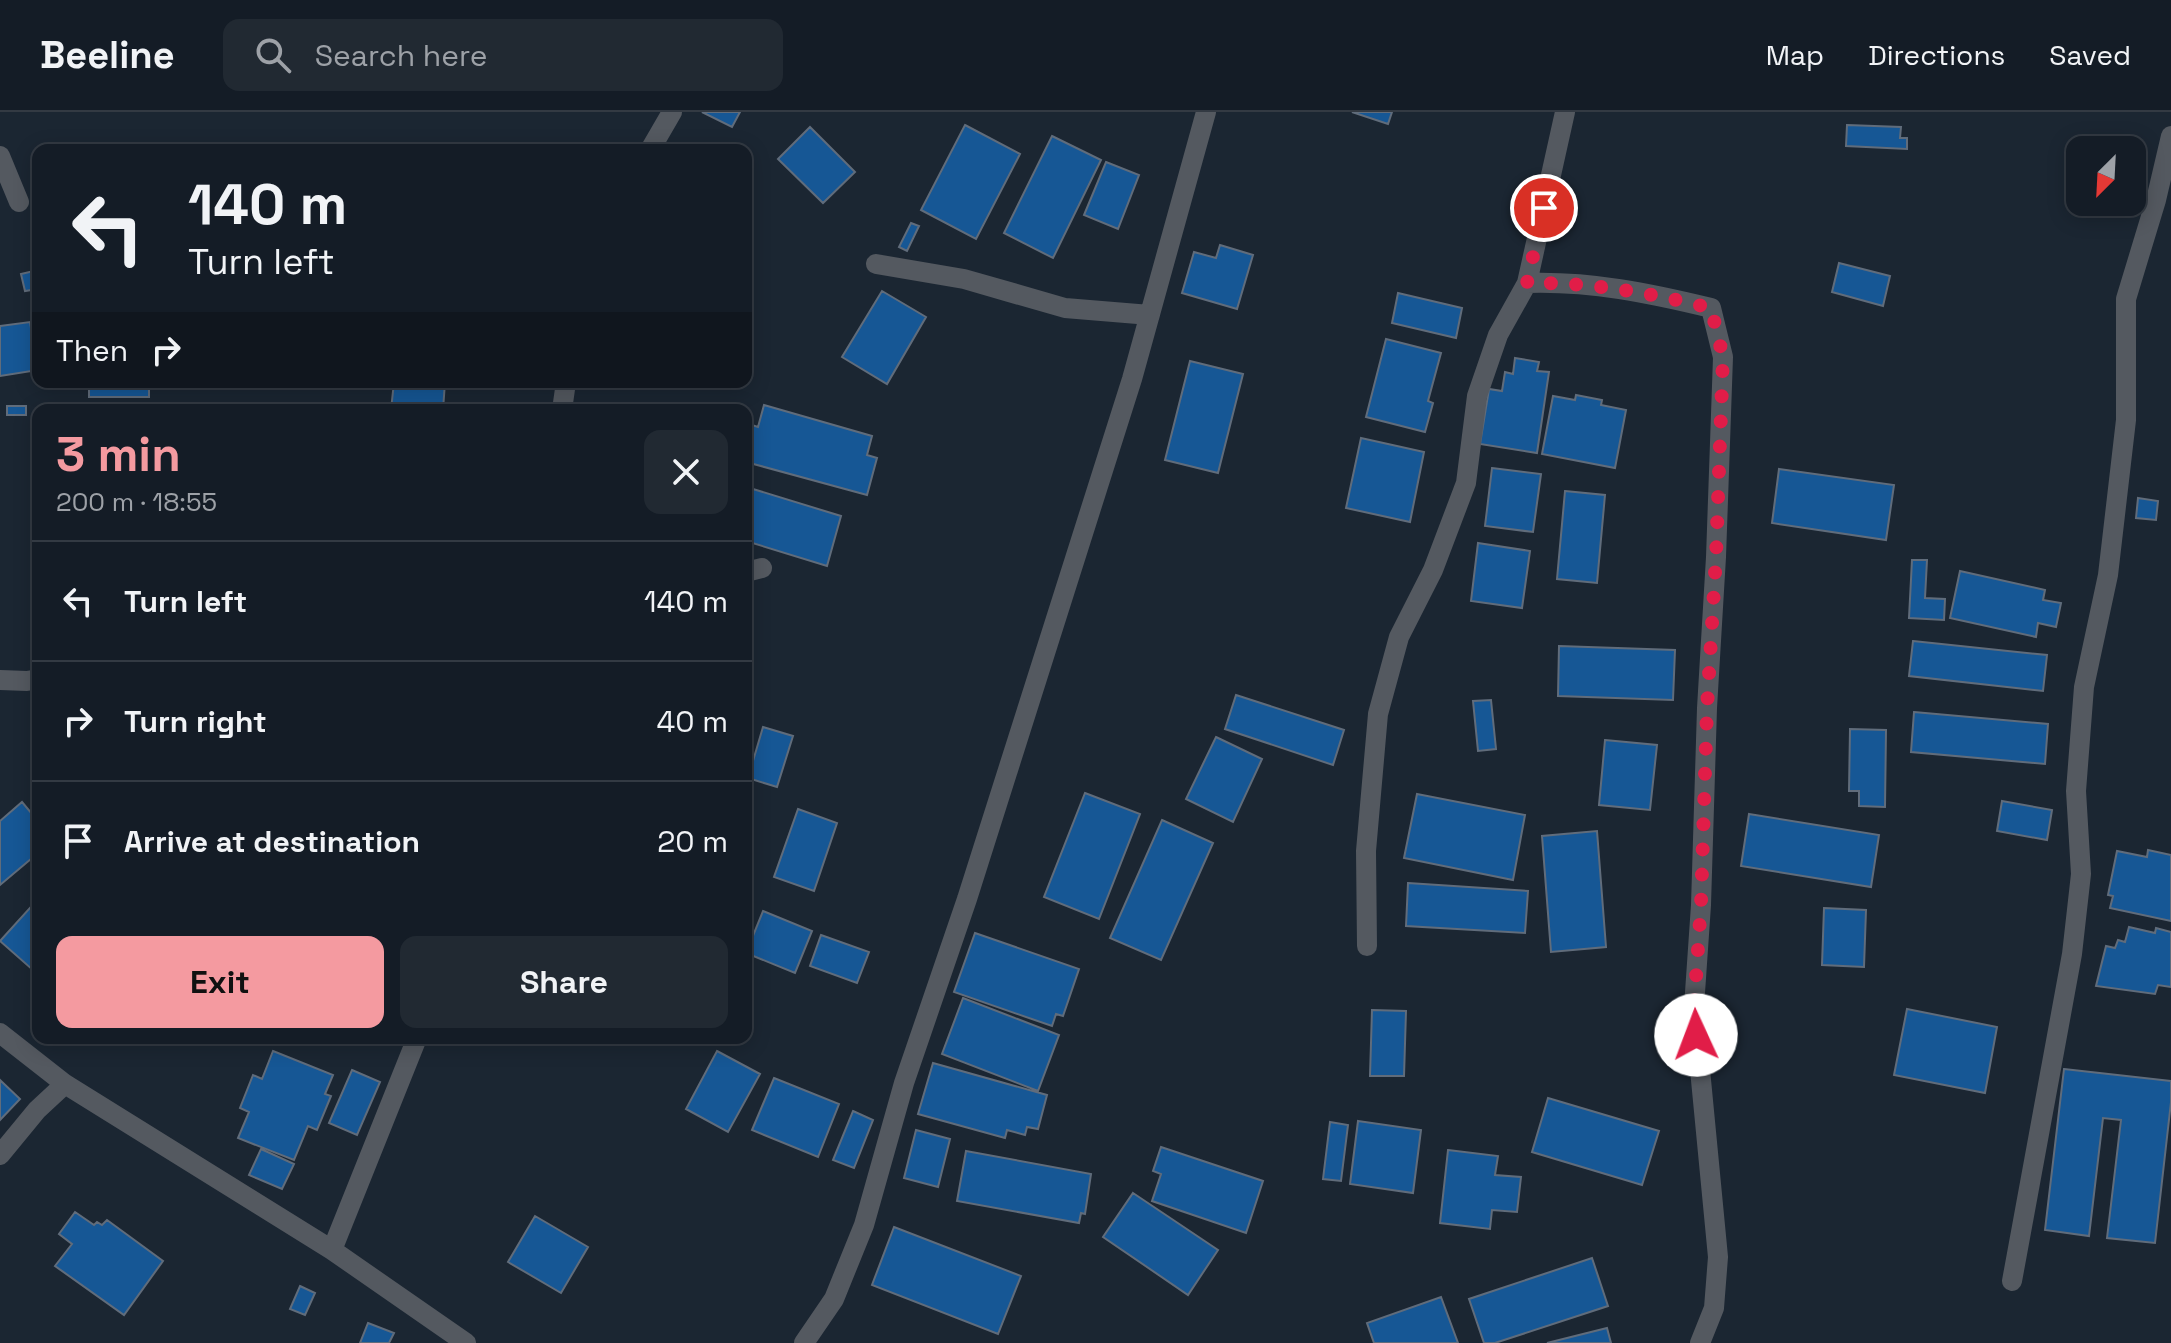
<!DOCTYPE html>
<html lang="en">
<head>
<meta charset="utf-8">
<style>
	body { margin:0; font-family:"Space Grotesk",sans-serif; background:#212932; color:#f1f3f6; height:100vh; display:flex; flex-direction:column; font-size:30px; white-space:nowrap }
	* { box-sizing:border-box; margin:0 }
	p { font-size:26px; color:#9da1a7 }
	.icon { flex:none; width:44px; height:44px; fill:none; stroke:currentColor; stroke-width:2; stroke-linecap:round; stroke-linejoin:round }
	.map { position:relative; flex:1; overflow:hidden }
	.details { position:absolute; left:32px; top:292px; width:720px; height:640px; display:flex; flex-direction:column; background:#141c26; border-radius:16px; box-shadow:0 4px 20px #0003,0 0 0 2px #333a43 }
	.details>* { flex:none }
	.guide { position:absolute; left:32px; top:32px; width:720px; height:244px; border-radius:16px; box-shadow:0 4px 20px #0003,0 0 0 2px #333a43; background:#141c26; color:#f1f3f6; overflow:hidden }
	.needle { width:52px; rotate:204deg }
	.tools { position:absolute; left:2066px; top:24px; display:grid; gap:16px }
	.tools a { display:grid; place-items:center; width:80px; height:80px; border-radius:16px; background:#141c26; box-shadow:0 4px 20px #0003,0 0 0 2px #333a43; font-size:40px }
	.pin { position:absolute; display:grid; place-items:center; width:68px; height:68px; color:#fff; margin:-34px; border:4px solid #fff; border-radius:50%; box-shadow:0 2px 8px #0007 }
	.me { position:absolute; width:88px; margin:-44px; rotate:358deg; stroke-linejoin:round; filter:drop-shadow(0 0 6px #0008) }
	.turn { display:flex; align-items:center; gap:28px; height:168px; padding:0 24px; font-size:36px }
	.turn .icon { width:104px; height:104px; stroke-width:2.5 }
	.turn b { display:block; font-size:56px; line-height:68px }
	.then { display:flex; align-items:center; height:76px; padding:0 24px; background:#0003; gap:16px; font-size:30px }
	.round { display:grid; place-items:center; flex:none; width:84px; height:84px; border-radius:16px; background:#212932 }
	.head { display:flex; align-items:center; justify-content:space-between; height:136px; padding:0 24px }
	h1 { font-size:48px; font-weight:700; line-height:60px; color:#f49aa0 }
	.action { display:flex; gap:16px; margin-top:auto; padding:16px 24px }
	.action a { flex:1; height:92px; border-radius:16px; background:#f49aa0; color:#111; font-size:32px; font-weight:700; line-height:92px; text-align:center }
	.action a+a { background:#212932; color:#f1f3f6 }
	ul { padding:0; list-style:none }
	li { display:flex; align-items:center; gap:24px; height:120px; padding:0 24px; border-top:2px solid #333a43 }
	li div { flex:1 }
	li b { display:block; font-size:30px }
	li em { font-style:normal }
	header { display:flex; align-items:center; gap:48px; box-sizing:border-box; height:112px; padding:0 40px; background:#141c26; border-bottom:2px solid #333a43 }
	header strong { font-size:38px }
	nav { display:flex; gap:44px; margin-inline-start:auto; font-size:28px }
	.search { width:560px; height:72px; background:#212932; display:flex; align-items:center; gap:20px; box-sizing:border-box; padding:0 28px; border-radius:16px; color:#9da1a7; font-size:30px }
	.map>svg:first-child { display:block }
	.building { fill:#165795; stroke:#606c7b; stroke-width:2 }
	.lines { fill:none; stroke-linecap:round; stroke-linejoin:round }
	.minor { stroke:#545960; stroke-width:20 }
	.route { stroke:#e11d48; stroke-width:14; stroke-dasharray:0 25.2 }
</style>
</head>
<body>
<header>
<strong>Beeline</strong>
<div class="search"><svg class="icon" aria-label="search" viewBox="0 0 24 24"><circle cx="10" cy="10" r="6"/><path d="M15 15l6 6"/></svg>Search here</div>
<nav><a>Map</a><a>Directions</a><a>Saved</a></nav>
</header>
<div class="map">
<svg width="2171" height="1231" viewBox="0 0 2171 1231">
	<rect width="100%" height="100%" fill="#1b2632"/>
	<path class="building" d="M702,0H740L732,15Z
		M1352,0H1392L1388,12Z
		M965,13L1020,42L976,127L921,98Z
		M1847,13L1901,15L1900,26H1907V37L1846,34Z
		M810,15L855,60L823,91L778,47Z
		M1052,24L1101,48L1053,146L1004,121Z
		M1106,50L1139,63L1118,117L1084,103Z
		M911,111L919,114L907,139L899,135Z
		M1220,133L1253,143L1237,197L1182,181L1194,140L1216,146Z
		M1839,151L1890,164L1883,194L1832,180Z
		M38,158V177L25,179L21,162Z
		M882,179L926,205L887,272L842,245Z
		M1398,181L1462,196L1456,226L1392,211Z
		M30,210L38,258L0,264V214Z
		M1386,227L1441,241L1428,289L1433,291L1425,320L1366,305Z
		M1515,246L1539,250L1537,259L1549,260L1537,341L1480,332L1489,277L1502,279L1505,260L1513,262Z
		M1190,249L1243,262L1218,361L1165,348Z
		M89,270H149V285H89Z
		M394,270H445L443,298H391Z
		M1576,283L1602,288L1601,293L1626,298L1615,356L1542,342L1553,284L1575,288Z
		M764,293L872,324L867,343L877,346L867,383L746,350V333L752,313L758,315Z
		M7,294H26V303H7Z
		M1361,326L1424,340L1410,410L1346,396Z
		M1492,356L1541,362L1533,420L1485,414Z
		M1779,357L1894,373L1886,428L1772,411Z
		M753,377L841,404L827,454L746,429V402Z
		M1565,379L1605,383L1597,471L1557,467Z
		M2138,386L2158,389L2156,408L2136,406Z
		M1478,431L1530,439L1522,496L1471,489Z
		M1912,448H1927L1925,486L1945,487L1944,508L1909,506Z
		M1960,459L2045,478L2043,488L2061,491L2056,515L2038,511L2036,525L1950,506Z
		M1913,529L2047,543L2043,579L1909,564Z
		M1559,534L1675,538L1673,588L1558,584Z
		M1236,583L1344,618L1333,653L1225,617Z
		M1491,588L1496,637L1478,639L1473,589Z
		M1914,600L2048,612L2045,652L1911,640Z
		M763,615L793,624L777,675L748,666Z
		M1850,617L1886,618L1885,695L1859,694V679H1849Z
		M1216,625L1262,647L1233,710L1186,687Z
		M1605,628L1657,633L1650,698L1599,693Z
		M1085,681L1140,702L1099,807L1044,785Z
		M1417,682L1525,703L1513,768L1404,746Z
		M2002,689L2052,698L2047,728L1997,719Z
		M22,690L38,709V741L0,773V709Z
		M798,697L837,711L814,779L774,765Z
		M1749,702L1879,723L1871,775L1741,754Z
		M1162,708L1213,731L1161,848L1110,826Z
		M1597,719L1606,835L1551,840L1542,724Z
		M2148,738L2171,743V809L2110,796L2113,784L2108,783L2117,739L2147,745Z
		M1408,771L1528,779L1525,821L1406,814Z
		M38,787V855L34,859L0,829Z
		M1824,796L1866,798L1864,855L1822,853Z
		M763,799L812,819L795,861L746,841Z
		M2129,815L2155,821L2156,816L2171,820V875L2158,873L2155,882L2096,874L2106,834L2115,836L2118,828L2125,830Z
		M975,821L1079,857L1063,904L1056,902L1052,914L954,880Z
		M821,823L869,840L857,871L810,854Z
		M963,886L1059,923L1038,979L942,942Z
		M1907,897L1997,915L1985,981L1894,963Z
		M1372,898L1406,899L1404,964H1370Z
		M273,939L333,963L325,982L331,984L317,1018L308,1014L294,1048L238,1026L249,1000L240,996L253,963L262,967Z
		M717,939L760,962L728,1020L686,997Z
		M933,951L1047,983L1038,1017L1027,1015L1025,1023L1007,1018L1005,1026L918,1002Z
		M2064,957L2171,969V990L2155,1131L2107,1126L2121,1008L2103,1006L2089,1124L2045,1118Z
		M352,958L380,970L357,1023L329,1011Z
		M774,966L839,992L818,1045L752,1018Z
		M0,968L20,987L0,1008Z
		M1548,986L1659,1019L1642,1073L1532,1040Z
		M853,999L873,1008L854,1056L833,1048Z
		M1358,1009L1421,1018L1413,1081L1350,1072Z
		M1330,1010L1348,1013L1341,1069L1323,1067Z
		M916,1018L950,1027L938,1075L904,1066Z
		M1161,1035L1263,1069L1246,1121L1152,1089L1161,1062L1153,1059Z
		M261,1037L294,1052L282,1077L249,1063Z
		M1448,1038L1498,1044L1495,1063L1521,1065L1517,1100L1492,1098L1490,1117L1440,1111Z
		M966,1039L1091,1062L1085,1102L1081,1101L1079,1111L957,1089Z
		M1133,1081L1218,1138L1188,1183L1103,1125Z
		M75,1100L94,1113L97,1110L102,1113L107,1108L163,1149L124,1203L55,1154L72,1132L59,1122Z
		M535,1104L588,1135L561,1181L508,1150Z
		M894,1115L1021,1164L998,1222L872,1173Z
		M1592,1146L1608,1194L1495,1231H1484L1469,1187Z
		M300,1174L315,1181L305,1203L290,1197Z
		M1441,1185L1458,1231H1374L1367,1211Z
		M368,1211L394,1221L389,1231H360Z
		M1607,1216L1611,1231H1547Z"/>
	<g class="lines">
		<path class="minor" d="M650,38L672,0
			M0,44L19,90
			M876,152L964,167L1065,196L1150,203
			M1527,171C1591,169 1649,181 1711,196L1723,245L1716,445L1707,596L1701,793L1694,895L1718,1145L1714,1196L1700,1231
			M562,298L566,270
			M746,460L762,456
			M0,568L27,569L38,567
			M1367,834L1366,739L1378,602L1399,525L1433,458L1466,371L1477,284L1498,223L1527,171L1565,0
			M0,921L65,972L332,1138L466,1231
			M0,1043L37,998L65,972
			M332,1138L417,926
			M2012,1169L2072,842L2081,762L2076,679L2084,575L2108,463L2126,308V187L2156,88L2171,24
			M804,1231L834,1187L864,1113L904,971L967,787L1132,267L1206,0"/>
	</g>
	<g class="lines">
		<path class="route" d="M1544,96L1527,171C1591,170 1649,181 1711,196L1723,245L1716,445L1707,596L1701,793L1694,895L1696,923"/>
	</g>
</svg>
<div class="tools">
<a><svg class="needle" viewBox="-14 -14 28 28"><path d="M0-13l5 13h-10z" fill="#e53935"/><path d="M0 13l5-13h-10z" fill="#9da1a7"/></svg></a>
</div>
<div class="pin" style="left:1544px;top:96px;background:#d93025"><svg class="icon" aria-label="arrive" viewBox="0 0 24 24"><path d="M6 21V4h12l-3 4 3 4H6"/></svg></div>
<svg class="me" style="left:1696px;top:923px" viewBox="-20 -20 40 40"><circle r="19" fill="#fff"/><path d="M0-13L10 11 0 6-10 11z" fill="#e11d48"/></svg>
<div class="guide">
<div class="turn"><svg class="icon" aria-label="left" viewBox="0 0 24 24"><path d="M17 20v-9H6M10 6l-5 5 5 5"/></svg><div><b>140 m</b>Turn left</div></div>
<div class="then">Then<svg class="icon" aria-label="right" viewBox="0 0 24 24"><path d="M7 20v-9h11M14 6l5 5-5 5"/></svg></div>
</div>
<section class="details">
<div class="head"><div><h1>3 min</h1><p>200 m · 18:55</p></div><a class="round"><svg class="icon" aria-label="close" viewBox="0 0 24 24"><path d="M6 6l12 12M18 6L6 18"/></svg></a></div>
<ul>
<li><svg class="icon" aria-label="left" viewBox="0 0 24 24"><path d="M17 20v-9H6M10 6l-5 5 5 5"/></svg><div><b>Turn left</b></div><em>140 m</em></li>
<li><svg class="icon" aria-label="right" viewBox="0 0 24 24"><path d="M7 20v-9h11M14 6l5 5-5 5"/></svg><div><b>Turn right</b></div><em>40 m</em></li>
<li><svg class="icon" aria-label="arrive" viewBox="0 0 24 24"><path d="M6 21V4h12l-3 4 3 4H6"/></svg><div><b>Arrive at destination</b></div><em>20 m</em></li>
</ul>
<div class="action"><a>Exit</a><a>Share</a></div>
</section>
</div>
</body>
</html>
